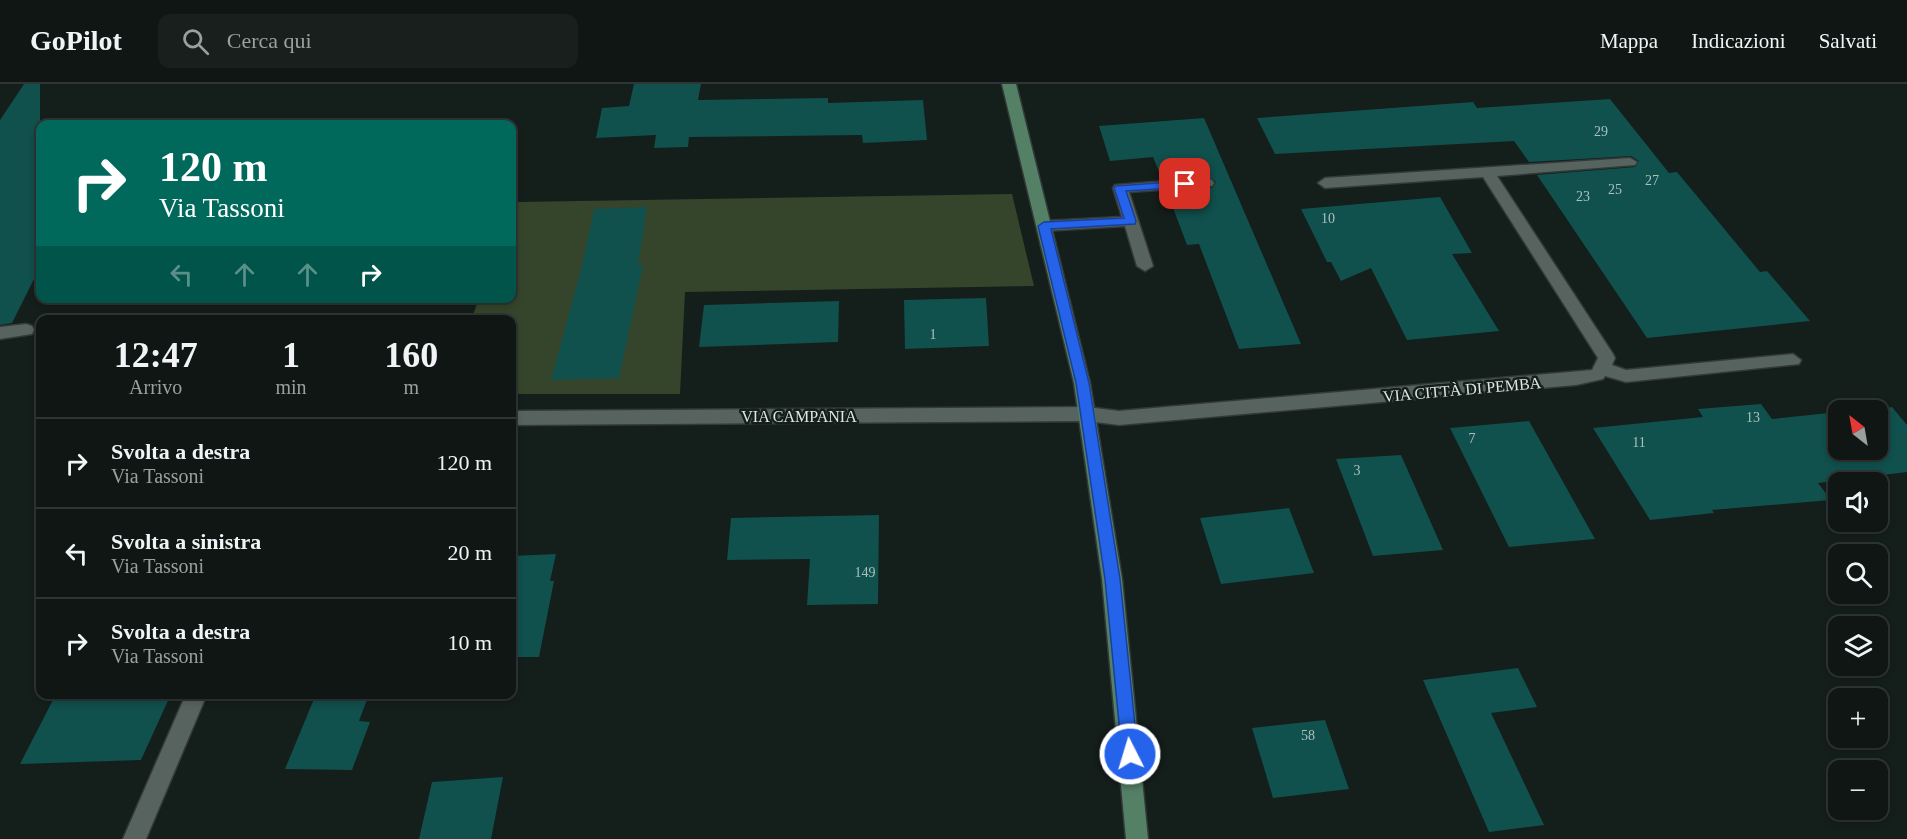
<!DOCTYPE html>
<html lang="it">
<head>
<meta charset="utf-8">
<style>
	body { margin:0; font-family:"Times New Roman",serif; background:#181f1d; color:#f1f3f6; height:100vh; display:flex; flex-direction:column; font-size:22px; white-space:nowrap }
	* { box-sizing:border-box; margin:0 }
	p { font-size:20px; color:#9b9fa0 }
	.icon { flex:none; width:33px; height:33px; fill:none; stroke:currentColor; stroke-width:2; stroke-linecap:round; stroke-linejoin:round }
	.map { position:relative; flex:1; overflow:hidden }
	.sheet { position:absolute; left:36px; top:231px; width:480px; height:384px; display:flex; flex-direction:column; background:#0f1614; border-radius:12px; box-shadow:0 3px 9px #0003,0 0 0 2px #2f3534 }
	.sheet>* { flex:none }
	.hud { position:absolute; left:36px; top:36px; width:480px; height:183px; border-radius:12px; box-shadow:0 3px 9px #0003,0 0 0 2px #2f3534; background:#00695c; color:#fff; overflow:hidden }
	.needle { width:39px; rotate:329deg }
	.controls { position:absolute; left:1828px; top:316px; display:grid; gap:12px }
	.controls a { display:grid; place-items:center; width:60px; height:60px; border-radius:12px; background:#0f1614; box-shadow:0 3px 9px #0003,0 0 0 2px #2f3534; font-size:30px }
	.pin { position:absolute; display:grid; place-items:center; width:51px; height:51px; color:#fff; margin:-26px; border-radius:12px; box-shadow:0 3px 9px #0006 }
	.me { position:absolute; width:66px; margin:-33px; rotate:355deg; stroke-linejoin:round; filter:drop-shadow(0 0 4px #0008) }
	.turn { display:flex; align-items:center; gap:21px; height:126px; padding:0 24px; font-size:27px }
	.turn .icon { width:78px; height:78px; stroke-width:2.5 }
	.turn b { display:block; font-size:42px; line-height:51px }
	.lanes { display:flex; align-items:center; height:57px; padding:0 24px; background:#0003; justify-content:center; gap:30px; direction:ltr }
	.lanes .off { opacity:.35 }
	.eta { display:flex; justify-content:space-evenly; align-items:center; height:102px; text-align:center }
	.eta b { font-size:36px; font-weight:800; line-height:42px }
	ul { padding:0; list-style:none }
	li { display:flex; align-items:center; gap:18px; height:90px; padding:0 24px; border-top:2px solid #2f3534 }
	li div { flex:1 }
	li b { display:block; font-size:22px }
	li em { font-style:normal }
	header { display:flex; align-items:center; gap:36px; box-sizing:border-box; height:84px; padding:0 30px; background:#0f1614; border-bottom:2px solid #2f3534 }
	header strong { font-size:28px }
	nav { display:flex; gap:33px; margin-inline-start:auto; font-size:21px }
	.search { width:420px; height:54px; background:#181f1d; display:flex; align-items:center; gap:15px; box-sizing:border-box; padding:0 21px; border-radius:12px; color:#9b9fa0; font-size:22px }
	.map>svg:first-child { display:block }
	.green { fill:#34452b }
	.building { fill:#10504d }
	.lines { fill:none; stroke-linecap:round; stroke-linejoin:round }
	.street-casing { stroke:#323936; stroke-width:3 }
	.secondary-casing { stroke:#323936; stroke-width:3 }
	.street { fill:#57635e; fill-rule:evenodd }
	.secondary { fill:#548066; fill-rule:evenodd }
	.route { fill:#2563eb; stroke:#184099; stroke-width:1.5 }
	.labels { text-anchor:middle; stroke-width:5; stroke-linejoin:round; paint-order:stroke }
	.number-label { font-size:14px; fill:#aac0bd }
	.street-label { font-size:16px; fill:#dee5e2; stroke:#141e1a }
</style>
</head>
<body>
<header>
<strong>GoPilot</strong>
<div class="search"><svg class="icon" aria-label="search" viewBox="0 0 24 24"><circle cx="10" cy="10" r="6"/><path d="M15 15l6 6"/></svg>Cerca qui</div>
<nav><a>Mappa</a><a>Indicazioni</a><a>Salvati</a></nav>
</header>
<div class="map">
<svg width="1907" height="755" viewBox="0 0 1907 755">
	<rect width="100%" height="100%" fill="#141e1a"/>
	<path class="green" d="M1012,110L1034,202L685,208L680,310H512V236H471L479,215L512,214V132L517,118Z"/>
	<path class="building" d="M24,0H40V183L12,239L0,241V36Z
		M634,0H701L698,16L828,14V19L923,16L927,56L863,59L862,51L689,53L688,63L654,64L656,51L596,54L602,24L629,22Z
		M1610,15L1669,89L1677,88L1760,188L1767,187L1810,237L1647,254L1537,91L1635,83L1639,77L1631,72L1529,78L1514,57L1275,70L1257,34L1473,18L1477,24Z
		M1204,34L1301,260L1239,265L1199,160L1187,161L1167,108L1212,104L1216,98L1207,92L1162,95L1153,73L1110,77L1099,42Z
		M1440,113L1472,169L1452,170L1499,247L1407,256L1371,184L1341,197L1331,178H1327L1301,125Z
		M647,123L638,181H643L619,294L551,296L582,182L594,125Z
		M986,214L989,262L905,265L904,216Z
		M839,217L838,258L699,263L704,221Z
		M1761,320L1772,335L1839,328V366H1878V327H1850L1892,323L1907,341V388L1818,399L1831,416L1712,426L1714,429L1650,436L1593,344L1703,333L1698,325Z
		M1529,337L1595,455L1509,463L1450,344Z
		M1401,371L1443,466L1373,472L1336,375Z
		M1289,424L1314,489L1221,500L1200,434Z
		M879,431L878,520L807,521L810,475L727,476L731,434Z
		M556,470L550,497H554L539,573H512V472Z
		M1518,584L1537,623L1491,629L1544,741L1489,748L1423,596Z
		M56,610H171L141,676L20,680Z
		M316,610H369L359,637L370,638L352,686L285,685Z
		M1325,636L1349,705L1273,714L1252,644Z
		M503,693L491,755H419L432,698Z"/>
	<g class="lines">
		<g class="street-casing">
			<path id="street" d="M1630,74L1637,78L1635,81L1497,92L1613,270L1615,274L1612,281L1626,286L1793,270L1801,276L1799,280L1626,298L1605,292L1603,295L1576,301L1119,341L1087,337L512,341V327L1087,323L1119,327L1592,286L1598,274L1483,93L1325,104L1318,99L1325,94Z
				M1207,94L1212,96L1214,99L1212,102L1129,108L1153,182L1145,187L1137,182L1125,142L1044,147L1037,142L1044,137L1122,133L1113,104L1115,101Z
				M26,240L32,242L34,246L32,250L0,255V243Z
				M186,610H207L146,755H123Z"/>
		</g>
		<g class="secondary-casing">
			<path id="secondary" d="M1002,0H1016L1090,299L1122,495L1148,755H1126L1102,495L1074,299Z"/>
		</g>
		<use href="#street" class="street"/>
		<use href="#secondary" class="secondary"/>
	</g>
	<path class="route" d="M1185,97L1189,98V103L1126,107L1136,137L1135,140L1051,145L1089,299L1120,495L1138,670L1136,676L1130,678L1124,676L1122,670L1105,495L1076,299L1038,142L1044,138L1124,134L1114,104L1116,102Z"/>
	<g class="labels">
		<g class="number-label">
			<text x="1601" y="52">29</text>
			<text x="1652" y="101">27</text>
			<text x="1615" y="110">25</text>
			<text x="1583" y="117">23</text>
			<text x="1328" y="139">10</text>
			<text x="933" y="255">1</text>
			<text x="1753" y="338">13</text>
			<text x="1472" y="359">7</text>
			<text x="1639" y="363">11</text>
			<text x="1357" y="391">3</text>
			<text x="865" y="493">149</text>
			<text x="1308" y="656">58</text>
		</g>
		<g class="street-label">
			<text transform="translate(1462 305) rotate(-5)" y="6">VIA CITTÀ DI PEMBA</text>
			<text x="799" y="338">VIA CAMPANIA</text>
		</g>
	</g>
</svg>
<div class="controls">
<a><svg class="needle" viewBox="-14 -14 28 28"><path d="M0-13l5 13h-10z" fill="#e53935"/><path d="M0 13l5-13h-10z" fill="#9b9fa0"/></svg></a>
<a><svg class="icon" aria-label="sound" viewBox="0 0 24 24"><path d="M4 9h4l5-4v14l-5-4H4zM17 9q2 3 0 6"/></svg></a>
<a><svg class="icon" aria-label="search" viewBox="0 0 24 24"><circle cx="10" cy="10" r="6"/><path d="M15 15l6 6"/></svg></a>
<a><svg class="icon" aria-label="layers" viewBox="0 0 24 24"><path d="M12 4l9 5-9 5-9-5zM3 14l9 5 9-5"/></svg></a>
<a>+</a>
<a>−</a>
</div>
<div class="pin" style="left:1185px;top:100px;background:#d93025"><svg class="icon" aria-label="arrive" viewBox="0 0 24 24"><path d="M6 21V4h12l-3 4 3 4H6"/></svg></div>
<svg class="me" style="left:1130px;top:670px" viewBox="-20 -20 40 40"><circle r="17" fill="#2563eb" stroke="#fff" stroke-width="3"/><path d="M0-11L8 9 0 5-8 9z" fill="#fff"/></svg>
<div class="hud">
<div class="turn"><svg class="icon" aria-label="right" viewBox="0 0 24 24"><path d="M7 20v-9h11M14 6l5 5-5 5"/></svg><div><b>120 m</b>Via Tassoni</div></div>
<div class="lanes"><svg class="icon off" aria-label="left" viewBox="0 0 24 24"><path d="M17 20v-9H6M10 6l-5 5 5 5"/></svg><svg class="icon off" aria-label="ahead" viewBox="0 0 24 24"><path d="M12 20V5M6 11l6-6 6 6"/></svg><svg class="icon off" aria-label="ahead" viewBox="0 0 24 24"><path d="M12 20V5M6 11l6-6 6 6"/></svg><svg class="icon" aria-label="right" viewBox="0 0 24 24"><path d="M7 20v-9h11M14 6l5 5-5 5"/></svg></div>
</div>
<section class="sheet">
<div class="eta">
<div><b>12:47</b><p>Arrivo</p></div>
<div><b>1</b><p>min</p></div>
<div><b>160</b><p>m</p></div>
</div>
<ul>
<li><svg class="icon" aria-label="right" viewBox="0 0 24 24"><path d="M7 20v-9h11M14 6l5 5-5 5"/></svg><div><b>Svolta a destra</b><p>Via Tassoni</p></div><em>120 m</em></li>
<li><svg class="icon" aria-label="left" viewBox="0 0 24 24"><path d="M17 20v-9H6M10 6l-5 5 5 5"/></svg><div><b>Svolta a sinistra</b><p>Via Tassoni</p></div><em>20 m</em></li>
<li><svg class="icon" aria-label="right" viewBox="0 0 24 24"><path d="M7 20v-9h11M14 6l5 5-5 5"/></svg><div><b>Svolta a destra</b><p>Via Tassoni</p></div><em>10 m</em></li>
</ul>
</section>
</div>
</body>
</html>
